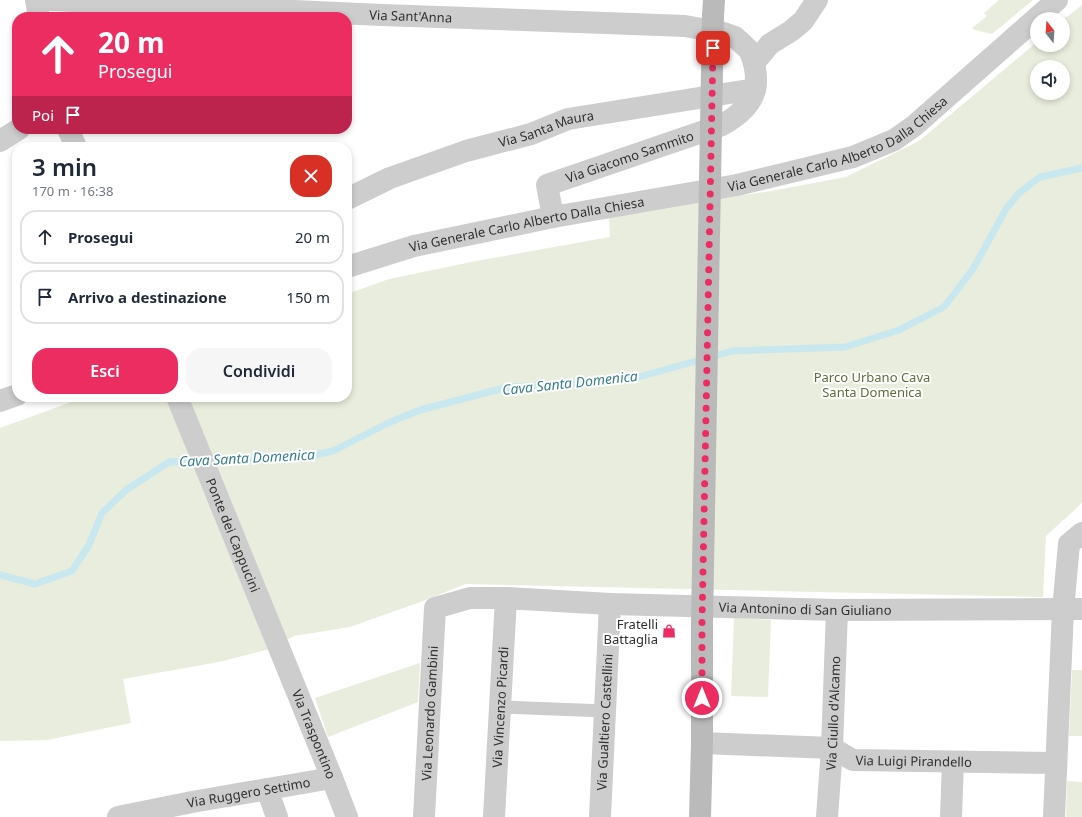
<!DOCTYPE html>
<html lang="it">
<head>
<meta charset="utf-8">
<style>
	body { margin:0; font-family:"Noto Sans",sans-serif; background:#f6f6f7; color:#1f2937; height:100vh; display:flex; flex-direction:column; font-size:15px; white-space:nowrap }
	* { box-sizing:border-box; margin:0 }
	p { font-size:13px; color:#747a83 }
	.icon { flex:none; width:22px; height:22px; fill:none; stroke:currentColor; stroke-width:2; stroke-linecap:round; stroke-linejoin:round }
	.map { position:relative; flex:1; overflow:hidden }
	.panel { position:absolute; left:12px; top:142px; width:340px; height:260px; display:flex; flex-direction:column; background:#fff; border-radius:16px; box-shadow:0 2px 6px #0003 }
	.panel>* { flex:none }
	.banner { position:absolute; left:12px; top:12px; width:340px; height:122px; border-radius:16px; box-shadow:0 2px 6px #0003; background:#ec2d62; color:#fff; overflow:hidden }
	.needle { width:26px; rotate:343deg }
	.controls { position:absolute; left:1030px; top:12px; display:grid; gap:8px }
	.controls a { display:grid; place-items:center; width:40px; height:40px; border-radius:50%; background:#fff; box-shadow:0 2px 6px #0003; font-size:20px }
	.pin { position:absolute; display:grid; place-items:center; width:34px; height:34px; color:#fff; margin:-17px; border-radius:8px; box-shadow:0 2px 6px #0006 }
	.me { position:absolute; width:44px; margin:-22px; rotate:0deg; stroke-linejoin:round; filter:drop-shadow(0 0 3px #0008) }
	.turn { display:flex; align-items:center; gap:14px; height:84px; padding:0 20px; font-size:18px }
	.turn .icon { width:52px; height:52px; stroke-width:2.5 }
	.turn b { display:block; font-size:28px; line-height:34px }
	.then { display:flex; align-items:center; height:38px; padding:0 20px; background:#0003; gap:8px; font-size:15px }
	.round { display:grid; place-items:center; flex:none; width:42px; height:42px; border-radius:16px; background:#f6f6f7 }
	.head { display:flex; align-items:center; justify-content:space-between; height:68px; padding:0 20px }
	h1 { font-size:24px; font-weight:600; line-height:30px }
	.action { display:flex; gap:8px; margin-top:auto; padding:8px 20px }
	.action a { flex:1; height:46px; border-radius:16px; background:#ec2d62; color:#fff; font-size:16px; font-weight:600; line-height:46px; text-align:center }
	.action a+a { background:#f6f6f7; color:#1f2937 }
	ul { padding:0; list-style:none }
	li { display:flex; align-items:center; gap:12px; height:54px; margin:0 8px 6px; padding:0 12px; border:2px solid #e0e1e3; border-radius:16px }
	li div { flex:1 }
	li b { display:block; font-size:15px }
	li em { font-style:normal }
	.map>svg:first-child { display:block }
	.green { fill:#e9eddd; fill-rule:evenodd }
	.lines { fill:none; stroke-linecap:round; stroke-linejoin:round }
	.stream { stroke:#c9e7ee; stroke-width:7 }
	.lane { stroke:#cdcdcd; stroke-width:13 }
	.street { stroke:#cdcdcd; stroke-width:22 }
	.secondary { stroke:#bababa; stroke-width:22 }
	.secondary-bridge { stroke:#bababa; stroke-width:22 }
	.route { stroke:#ec2d62; stroke-width:7; stroke-dasharray:0 12.6 }
	.labels { text-anchor:middle; stroke-width:4; stroke-linejoin:round; paint-order:stroke }
	.street-label { font-size:13px; fill:#303030; stroke:#fff }
	.park-label { font-size:13px; fill:#5d6e3b; stroke:#fff }
	.poi-label { font-size:13px; fill:#303030; stroke:#fff; text-anchor:end }
	.water-label { font-size:14px; font-style:italic; fill:#387f8f; stroke:#fff }
</style>
</head>
<body>
<div class="map">
<svg width="1082" height="817" viewBox="0 0 1082 817">
	<rect width="100%" height="100%" fill="#fff"/>
	<path class="green" d="M999,0H1033L992,34L975,30L972,28L987,16L984,13Z
		M1082,5V503L1046,536L1043,597L466,584L423,601L350,627L294,636L270,649L219,662L123,679L131,723L47,740L0,741V428L85,397H347V294L389,279L476,261L610,237L609,216L771,191L846,177L919,141L1037,42V45H1063V20ZM1037,67H1063V93H1037Z
		M734,618L771,620L768,697L731,696Z
		M420,663L418,702L328,737L315,698Z
		M1072,670H1082V736H1069Z
		M1067,781L1082,782V817H1066Z"/>
	<g class="lines">
		<path class="stream" d="M0,575L35,584L72,571L89,545L102,513L126,490L169,462L307,457L333,451L388,423L420,410L508,387L628,380L732,351L845,347L899,330L944,307L973,269L1006,209L1019,193L1040,177L1082,168"/>
		<path class="lane" d="M500,707L605,711"/>
		<g class="street">
			<path d="M36,0L39,17"/>
			<path id="s1" d="M52,0L382,15L633,24L685,26L724,33L735,37L750,51L754,63"/>
			<path d="M68,129L76,147"/>
			<path d="M0,141L19,129"/>
			<path id="s2" d="M347,199L390,178L466,151L531,134L568,119L755,89"/>
			<path id="s3" d="M553,217L547,185L722,125C740,115 757,100 756,79C756,73 755,68 754,63L770,44L791,31L803,21L817,0"/>
			<path id="s4" d="M347,267L414,246L553,217L737,185L853,157L894,140L914,126L1057,0"/>
			<path id="s5" d="M177,397L332,778L347,817"/>
			<path d="M0,401L17,395"/>
			<path id="s6" d="M702,743L832,748L853,760L1056,763"/>
			<path d="M267,789L277,817"/>
			<path id="s7" d="M118,817L192,802L332,778"/>
			<path id="s8" d="M424,817L435,608L470,598H506L610,604L837,610L1082,609"/>
			<path id="s9" d="M494,817L506,598"/>
			<path id="s10" d="M600,817L610,604"/>
			<path id="s11" d="M827,817L832,748L837,610"/>
			<path d="M951,817L953,762"/>
			<path d="M1054,817L1063,610L1069,544L1082,533"/>
		</g>
		<path class="secondary" d="M713,16L714,0
			M700,817L702,743V622"/>
		<path class="secondary-bridge" d="M702,622L713,16"/>
	</g>
	<g class="lines">
		<path class="route" d="M702,698V622L713,48"/>
	</g>
	<defs>
		<g id="shop-bare" transform="scale(1.08)"><path d="M-5-2.5h2.3a2.7 3.5 0 0 1 5.4 0H5L5.5 6h-11ZM-1.5-2.5h3a1.5 2.3 0 0 0-3 0Z" fill="#ec2d62" stroke="#fff" stroke-width="2.5" paint-order="stroke"/></g>
	</defs>
	<g fill-rule="evenodd">
		<use href="#shop-bare" x="669" y="631"/>
	</g>
	<g class="labels">
		<g class="street-label">
			<text dy="5" stroke="none"><textPath href="#s1" startOffset="359">Via Sant'Anna</textPath></text>
			<text dy="5" stroke="none"><textPath href="#s2" startOffset="212">Via Santa Maura</textPath></text>
			<text dy="5" stroke="none"><textPath href="#s4" startOffset="509">Via Generale Carlo Alberto Dalla Chiesa</textPath></text>
			<text dy="5" stroke="none"><textPath href="#s3" startOffset="120">Via Giacomo Sammito</textPath></text>
			<text dy="5" stroke="none"><textPath href="#s4" startOffset="185">Via Generale Carlo Alberto Dalla Chiesa</textPath></text>
			<text dy="5" stroke="none"><textPath href="#s5" startOffset="149">Ponte dei Cappucini</textPath></text>
			<text dy="5" stroke="none"><textPath href="#s8" startOffset="581">Via Antonino di San Giuliano</textPath></text>
			<text dy="5" stroke="none"><textPath href="#s9" startOffset="110">Via Vincenzo Picardi</textPath></text>
			<text dy="5" stroke="none"><textPath href="#s8" startOffset="104">Via Leonardo Gambini</textPath></text>
			<text dy="5" stroke="none"><textPath href="#s11" startOffset="104">Via Ciullo d'Alcamo</textPath></text>
			<text dy="5" stroke="none"><textPath href="#s10" startOffset="95">Via Gualtiero Castellini</textPath></text>
			<text dy="5" stroke="none"><textPath href="#s5" startOffset="364">Via Traspontino</textPath></text>
			<text dy="5" stroke="none"><textPath href="#s6" startOffset="215">Via Luigi Pirandello</textPath></text>
			<text dy="5" stroke="none"><textPath href="#s7" startOffset="133">Via Ruggero Settimo</textPath></text>
		</g>
		<g class="park-label">
			<text x="872" y="382">Parco Urbano Cava<tspan x="872" dy="15">Santa Domenica</tspan></text>
		</g>
		<g class="poi-label">
			<text x="658" y="629">Fratelli<tspan x="658" dy="15">Battaglia</tspan></text>
		</g>
		<g class="water-label">
			<text transform="translate(570 383) rotate(-6)" y="5">Cava Santa Domenica</text>
			<text transform="translate(247 458) rotate(-3)" y="5">Cava Santa Domenica</text>
		</g>
	</g>
</svg>
<div class="controls">
<a><svg class="needle" viewBox="-14 -14 28 28"><path d="M0-13l5 13h-10z" fill="#e53935"/><path d="M0 13l5-13h-10z" fill="#747a83"/></svg></a>
<a><svg class="icon" aria-label="sound" viewBox="0 0 24 24"><path d="M4 9h4l5-4v14l-5-4H4zM17 9q2 3 0 6"/></svg></a>
</div>
<div class="pin" style="left:713px;top:48px;background:#d93025"><svg class="icon" aria-label="arrive" viewBox="0 0 24 24"><path d="M6 21V4h12l-3 4 3 4H6"/></svg></div>
<svg class="me" style="left:702px;top:698px" viewBox="-20 -20 40 40"><circle r="17" fill="#ec2d62" stroke="#fff" stroke-width="3"/><path d="M0-11L8 9 0 5-8 9z" fill="#fff"/></svg>
<div class="banner">
<div class="turn"><svg class="icon" aria-label="ahead" viewBox="0 0 24 24"><path d="M12 20V5M6 11l6-6 6 6"/></svg><div><b>20 m</b>Prosegui</div></div>
<div class="then">Poi<svg class="icon" aria-label="arrive" viewBox="0 0 24 24"><path d="M6 21V4h12l-3 4 3 4H6"/></svg></div>
</div>
<section class="panel">
<div class="head"><div><h1>3 min</h1><p>170 m · 16:38</p></div><a class="round" style="background:#d93025;color:#fff"><svg class="icon" aria-label="close" viewBox="0 0 24 24"><path d="M6 6l12 12M18 6L6 18"/></svg></a></div>
<ul>
<li><svg class="icon" aria-label="ahead" viewBox="0 0 24 24"><path d="M12 20V5M6 11l6-6 6 6"/></svg><div><b>Prosegui</b></div><em>20 m</em></li>
<li><svg class="icon" aria-label="arrive" viewBox="0 0 24 24"><path d="M6 21V4h12l-3 4 3 4H6"/></svg><div><b>Arrivo a destinazione</b></div><em>150 m</em></li>
</ul>
<div class="action"><a>Esci</a><a>Condividi</a></div>
</section>
</div>
</body>
</html>
